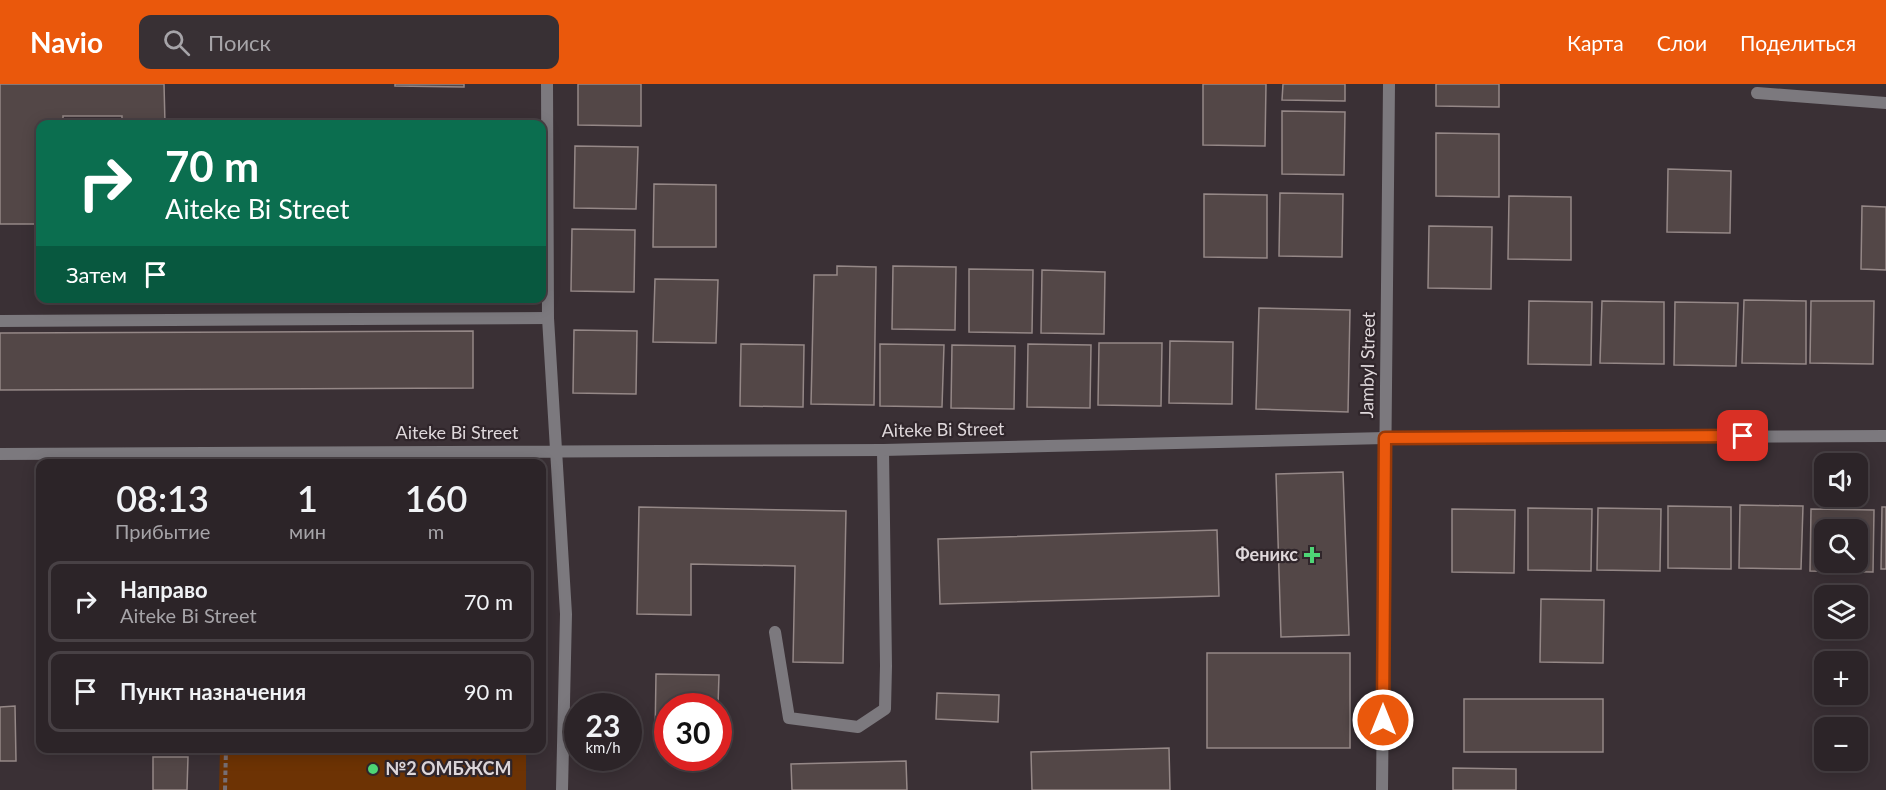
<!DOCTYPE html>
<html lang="ru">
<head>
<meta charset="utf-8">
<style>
	body { margin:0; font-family:Lato,sans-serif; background:#383034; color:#f1f3f6; height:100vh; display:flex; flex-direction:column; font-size:22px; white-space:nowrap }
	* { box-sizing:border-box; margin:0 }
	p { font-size:20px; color:#a6a4a8 }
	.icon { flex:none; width:33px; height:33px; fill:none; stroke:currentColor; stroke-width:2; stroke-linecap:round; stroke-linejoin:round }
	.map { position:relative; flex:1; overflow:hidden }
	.drawer { position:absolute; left:36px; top:375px; width:510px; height:294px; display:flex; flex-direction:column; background:#2c2428; border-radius:12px; box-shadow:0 3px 15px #0003,0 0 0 2px #484145 }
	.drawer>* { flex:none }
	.top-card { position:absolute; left:36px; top:36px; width:510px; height:183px; border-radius:12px; box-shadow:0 3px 15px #0003,0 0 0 2px #484145; background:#0b6e4f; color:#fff; overflow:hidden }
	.fabs { position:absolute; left:1814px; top:369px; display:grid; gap:12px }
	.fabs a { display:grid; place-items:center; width:54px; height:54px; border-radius:12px; background:#2c2428; box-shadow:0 3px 15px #0003,0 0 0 2px #484145; font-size:30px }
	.speed { position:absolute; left:564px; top:609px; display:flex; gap:12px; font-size:30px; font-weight:700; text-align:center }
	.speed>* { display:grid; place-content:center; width:78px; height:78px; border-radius:50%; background:#2c2428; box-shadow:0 3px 15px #0003,0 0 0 2px #484145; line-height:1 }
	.speed small { font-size:15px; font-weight:400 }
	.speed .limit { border:9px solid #d22; background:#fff; color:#111 }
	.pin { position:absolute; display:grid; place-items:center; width:51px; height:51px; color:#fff; margin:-26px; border-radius:12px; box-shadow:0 3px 9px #0006 }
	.me { position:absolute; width:66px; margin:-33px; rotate:0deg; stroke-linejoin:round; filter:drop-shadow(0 0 4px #0008) }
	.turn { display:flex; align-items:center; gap:21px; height:126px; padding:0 30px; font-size:27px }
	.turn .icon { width:78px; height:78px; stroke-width:2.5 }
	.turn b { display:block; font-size:42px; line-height:51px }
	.then { display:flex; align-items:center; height:57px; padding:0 30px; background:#0003; gap:12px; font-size:22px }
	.eta { display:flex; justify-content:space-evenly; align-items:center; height:102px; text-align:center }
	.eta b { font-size:36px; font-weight:600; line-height:42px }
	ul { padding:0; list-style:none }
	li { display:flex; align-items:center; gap:18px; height:81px; margin:0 12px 9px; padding:0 18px; border:3px solid #484145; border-radius:12px }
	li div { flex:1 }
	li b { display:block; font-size:22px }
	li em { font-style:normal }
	header { display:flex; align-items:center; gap:36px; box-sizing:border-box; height:84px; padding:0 30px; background:#ea580c; color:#fff }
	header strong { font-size:28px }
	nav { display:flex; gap:33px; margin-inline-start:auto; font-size:21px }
	.search { width:420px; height:54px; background:#383034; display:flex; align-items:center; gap:15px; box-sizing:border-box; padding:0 21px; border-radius:12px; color:#a6a4a8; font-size:22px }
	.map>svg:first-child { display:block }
	.green { fill:#6d3304 }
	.building { fill:#534747; stroke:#958887; stroke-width:1.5; fill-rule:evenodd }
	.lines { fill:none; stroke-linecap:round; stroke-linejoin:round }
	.path { stroke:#776e73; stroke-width:4; stroke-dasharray:4.5 3; stroke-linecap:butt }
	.service { stroke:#7c797e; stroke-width:12 }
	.minor { stroke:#7c797e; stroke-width:12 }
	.tertiary { stroke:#7c797e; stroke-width:12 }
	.route-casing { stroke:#983908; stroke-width:15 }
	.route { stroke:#ea580c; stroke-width:10 }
	.poi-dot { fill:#4ed676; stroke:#30262b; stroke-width:2 }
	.labels { text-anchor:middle; stroke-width:4.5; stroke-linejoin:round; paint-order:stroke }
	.street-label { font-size:18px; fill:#dfd8db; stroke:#30262b }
	.poi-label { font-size:18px; font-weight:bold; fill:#dfd8db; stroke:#30262b; text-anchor:end }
</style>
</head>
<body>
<header>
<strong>Navio</strong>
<div class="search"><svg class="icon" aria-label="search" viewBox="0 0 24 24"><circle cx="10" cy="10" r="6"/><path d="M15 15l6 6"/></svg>Поиск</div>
<nav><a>Карта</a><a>Слои</a><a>Поделиться</a></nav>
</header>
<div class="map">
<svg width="1886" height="706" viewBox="0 0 1886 706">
	<rect width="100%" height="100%" fill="#3a3035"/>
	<path class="green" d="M220,665H526V706H219Z"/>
	<path class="building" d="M0,0H164L165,40H122V32H63V40H40V140H0Z
		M395,0H464V3L395,2Z
		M578,0H641V42L578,41Z
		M1203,0H1266L1265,62L1203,61Z
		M1283,0H1345V17L1282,16Z
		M1436,0H1499V23L1436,22Z
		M1282,27L1345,28L1344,91L1282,90Z
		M1436,49L1499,50V113L1436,112Z
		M575,62L638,63L636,125L574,124Z
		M1668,85L1731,87L1730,149L1667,148Z
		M654,100L716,101V163H653Z
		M1280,109L1343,110L1342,173L1279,172Z
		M1204,110L1267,111V174L1204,173Z
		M1509,112L1571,113V176L1508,175Z
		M1862,122L1886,123V186L1861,185Z
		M1429,142L1492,143L1491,205L1428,204Z
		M572,145L635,146L634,208L571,207Z
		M837,182L876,183L874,321L811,320L814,191H837Z
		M893,182L956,183L955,246L892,245Z
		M969,185L1033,186L1032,249L969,248Z
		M1042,186L1105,188L1104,250L1041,249Z
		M655,195L718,196L716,259L653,258Z
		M1744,216L1806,217V280L1742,279Z
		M1529,217L1592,218L1591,281L1528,280Z
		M1602,217L1664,218V280L1600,279Z
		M1811,217H1874L1873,280L1810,279Z
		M1675,218L1738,219L1736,282L1674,281Z
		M1259,224L1350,226L1348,328L1256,325Z
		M574,246L637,247L636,310L573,309Z
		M473,247V304L0,306V249Z
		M1170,257L1233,258L1232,320L1169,319Z
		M1099,259H1162L1161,322L1098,321Z
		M741,260L804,261L803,323L740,322Z
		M880,260L944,261L942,323L880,322Z
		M1028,260L1091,261L1090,324L1027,323Z
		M952,261L1015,262L1014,325L951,324Z
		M1343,388L1349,551L1281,553L1276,390Z
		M1740,421L1803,422L1801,485L1739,484Z
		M1668,422L1731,423V485L1668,484Z
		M639,423L846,427L843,579L793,578L795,482L691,480V531L637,530Z
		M1882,423H1886V485H1881Z
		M1528,424L1592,425L1591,487L1528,486Z
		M1598,424L1661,425L1660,487L1597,486Z
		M1452,425L1515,426L1514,489L1452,488Z
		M1811,425L1874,426L1873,488L1810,487ZM1824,446H1857V478H1824Z
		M1217,446L1219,512L940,520L938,455Z
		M1541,515L1604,516L1603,579L1540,578Z
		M1207,569H1350V664H1207Z
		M656,590L719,591L718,622H668V653H655Z
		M937,609L999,611L998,638L936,635Z
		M1464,615H1603V668H1464Z
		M15,622L16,677H0V623Z
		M1169,664L1170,706H1032L1031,668Z
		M153,673H188L187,706H153Z
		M906,677L907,706H792L791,680Z
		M1453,684L1516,685V706H1453Z"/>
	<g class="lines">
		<path class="path" d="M225,706L226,664"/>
		<path class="service" d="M1757,9L1886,19
			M0,237L548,234
			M775,548L789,634L858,643L885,625L886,582L883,366"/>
		<path class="minor" d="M1382,706L1389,0"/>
		<path class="tertiary" d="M547,0L548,234L566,530L562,706
			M0,370L883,366L1385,354L1886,352"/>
	</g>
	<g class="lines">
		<g class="route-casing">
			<path id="route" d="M1383,636L1385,354L1743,352"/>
		</g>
		<use href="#route" class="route"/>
	</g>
	<g class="poi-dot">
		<path d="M1309 462h6v6h6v6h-6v6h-6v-6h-6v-6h6z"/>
		<circle cx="373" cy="685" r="6"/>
	</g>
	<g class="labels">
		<g class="street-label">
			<text transform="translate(1368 281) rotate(-89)" y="6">Jambyl Street</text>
			<text transform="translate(943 346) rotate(-1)" y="6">Aiteke Bi Street</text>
			<text x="457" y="355">Aiteke Bi Street</text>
		</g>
		<g class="poi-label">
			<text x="1298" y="477">Феникс</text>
			<text x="385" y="691" text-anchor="start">№2 ОМБЖСМ</text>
		</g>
	</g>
</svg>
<div class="fabs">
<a><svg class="icon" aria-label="sound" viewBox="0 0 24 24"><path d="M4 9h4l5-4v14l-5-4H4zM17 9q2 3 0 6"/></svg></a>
<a><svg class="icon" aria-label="search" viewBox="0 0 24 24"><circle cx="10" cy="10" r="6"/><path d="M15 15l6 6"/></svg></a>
<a><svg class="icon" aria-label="layers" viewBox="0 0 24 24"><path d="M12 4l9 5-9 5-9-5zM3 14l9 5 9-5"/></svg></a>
<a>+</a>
<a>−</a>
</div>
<div class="speed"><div>23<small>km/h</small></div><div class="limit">30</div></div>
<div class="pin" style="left:1743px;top:352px;background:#d93025"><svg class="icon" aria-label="arrive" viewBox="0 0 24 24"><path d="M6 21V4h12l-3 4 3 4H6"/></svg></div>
<svg class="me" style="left:1383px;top:636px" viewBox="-20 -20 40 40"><circle r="17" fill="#ea580c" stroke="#fff" stroke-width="3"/><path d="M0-11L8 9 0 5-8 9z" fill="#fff"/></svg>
<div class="top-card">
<div class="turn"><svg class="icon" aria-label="right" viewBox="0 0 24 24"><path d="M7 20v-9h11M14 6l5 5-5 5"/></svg><div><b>70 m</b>Aiteke Bi Street</div></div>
<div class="then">Затем<svg class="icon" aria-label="arrive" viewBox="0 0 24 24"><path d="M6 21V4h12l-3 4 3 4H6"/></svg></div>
</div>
<section class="drawer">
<div class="eta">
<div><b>08:13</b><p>Прибытие</p></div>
<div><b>1</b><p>мин</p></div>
<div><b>160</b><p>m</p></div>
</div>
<ul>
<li><svg class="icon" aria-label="right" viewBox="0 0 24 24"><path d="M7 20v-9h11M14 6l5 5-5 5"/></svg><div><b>Направо</b><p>Aiteke Bi Street</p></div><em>70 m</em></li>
<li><svg class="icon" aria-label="arrive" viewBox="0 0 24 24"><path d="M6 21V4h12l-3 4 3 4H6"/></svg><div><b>Пункт назначения</b></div><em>90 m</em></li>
</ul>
</section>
</div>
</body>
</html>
